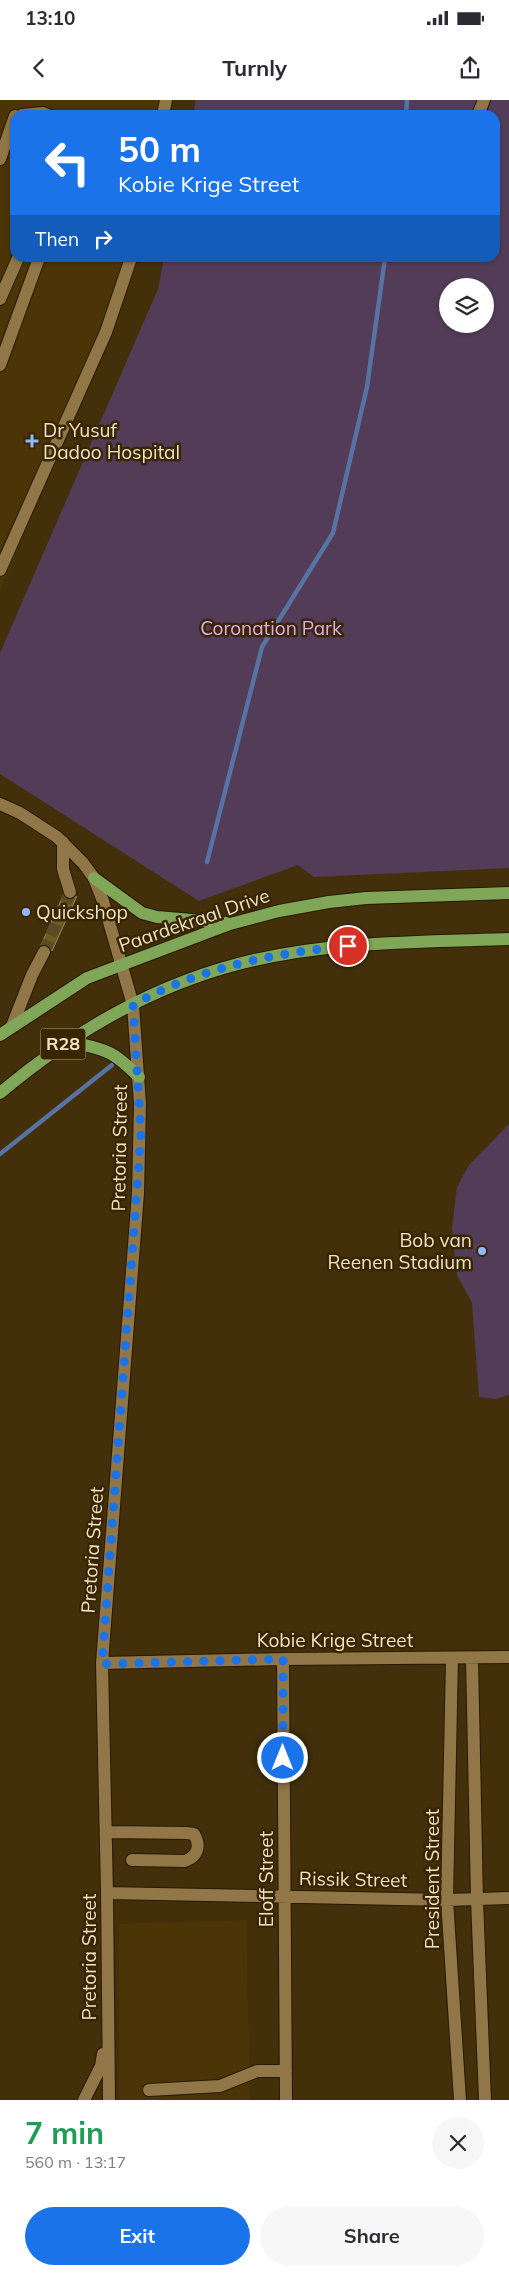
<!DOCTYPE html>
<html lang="en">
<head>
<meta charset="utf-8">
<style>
	body { margin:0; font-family:Mulish,sans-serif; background:#f7f7f7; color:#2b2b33; height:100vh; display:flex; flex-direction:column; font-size:19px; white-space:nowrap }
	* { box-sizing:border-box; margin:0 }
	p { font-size:16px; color:#7c7c81 }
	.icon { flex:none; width:28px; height:28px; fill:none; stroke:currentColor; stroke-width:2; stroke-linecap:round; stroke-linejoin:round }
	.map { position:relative; height:2000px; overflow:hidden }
	.drawer { display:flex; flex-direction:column; background:#fff; flex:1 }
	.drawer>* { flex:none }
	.guide { position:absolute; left:10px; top:10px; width:490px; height:152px; border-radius:15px; box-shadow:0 1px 4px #0004; background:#1a73e8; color:#fff; overflow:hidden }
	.fabs { position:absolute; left:439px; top:178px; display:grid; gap:10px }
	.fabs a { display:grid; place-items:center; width:55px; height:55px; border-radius:50%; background:#fff; box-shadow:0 1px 4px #0004; font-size:25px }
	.pin { position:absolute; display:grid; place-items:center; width:42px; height:42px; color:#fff; margin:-21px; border:2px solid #fff; border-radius:50%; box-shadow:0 1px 5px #0007 }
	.me { position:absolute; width:55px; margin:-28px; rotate:0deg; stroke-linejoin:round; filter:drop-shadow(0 0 4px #0008) }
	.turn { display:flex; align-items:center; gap:18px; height:105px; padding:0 25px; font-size:22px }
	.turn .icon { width:65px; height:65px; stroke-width:2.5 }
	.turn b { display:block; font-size:35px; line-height:42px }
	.then { display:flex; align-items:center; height:48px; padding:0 25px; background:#0003; gap:10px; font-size:19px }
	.round { display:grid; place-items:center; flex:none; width:52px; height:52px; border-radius:26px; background:#f7f7f7 }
	.summary { display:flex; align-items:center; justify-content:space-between; height:85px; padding:0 25px }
	h1 { font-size:30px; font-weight:700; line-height:38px; color:#1e9e55 }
	.button { display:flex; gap:10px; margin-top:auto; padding:10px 25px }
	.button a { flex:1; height:58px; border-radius:30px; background:#1a73e8; color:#fff; font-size:20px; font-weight:700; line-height:58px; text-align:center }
	.button a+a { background:#f7f7f7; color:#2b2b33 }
	.status { display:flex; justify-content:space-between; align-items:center; height:35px; padding:0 25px; background:#fff; direction:ltr }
	.status svg { height:14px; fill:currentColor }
	header { display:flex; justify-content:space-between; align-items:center; height:65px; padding:0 25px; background:#fff; font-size:22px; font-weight:700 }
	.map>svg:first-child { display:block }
	.built { fill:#4b3507 }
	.green { fill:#523c57; fill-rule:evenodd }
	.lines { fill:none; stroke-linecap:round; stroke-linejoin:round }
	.stream { stroke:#5773a3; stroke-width:4.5 }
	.building { fill:#695f22; stroke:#8d8551 }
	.minor-tunnel { stroke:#5d4a27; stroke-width:12; stroke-dasharray:12 6; stroke-linecap:butt }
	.minor-casing { stroke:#261902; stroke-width:14 }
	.major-casing { stroke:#261902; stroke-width:14 }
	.minor { stroke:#917647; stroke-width:12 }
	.major { stroke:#80a758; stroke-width:12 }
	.route { stroke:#1a73e8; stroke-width:9; stroke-dasharray:0 16.2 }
	.poi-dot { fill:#8fb8fd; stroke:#392600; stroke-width:2 }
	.labels { text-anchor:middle; stroke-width:5; stroke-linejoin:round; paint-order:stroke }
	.shield { fill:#392600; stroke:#b8a88b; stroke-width:1 }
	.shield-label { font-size:18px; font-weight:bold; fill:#efe0c7 }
	.poi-label { font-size:19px; fill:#efe0c7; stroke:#392600; text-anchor:start }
	.park-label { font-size:19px; fill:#e2aaee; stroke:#392600 }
	.street-label { font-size:19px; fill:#efe0c7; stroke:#392600 }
</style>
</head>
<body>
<div class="status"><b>13:10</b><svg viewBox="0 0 49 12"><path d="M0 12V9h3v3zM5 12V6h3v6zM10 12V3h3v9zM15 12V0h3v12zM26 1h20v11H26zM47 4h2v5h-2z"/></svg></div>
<header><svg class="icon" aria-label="back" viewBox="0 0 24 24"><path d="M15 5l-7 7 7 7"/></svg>Turnly<svg class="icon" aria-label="share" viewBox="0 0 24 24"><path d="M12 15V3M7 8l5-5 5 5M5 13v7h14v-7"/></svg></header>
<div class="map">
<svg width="509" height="2000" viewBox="0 0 509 2000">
	<rect width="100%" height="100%" fill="#43300b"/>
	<path class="built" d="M0,0H171L168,15H15V158H135L128,191L0,491Z
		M246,1820L250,2000H119V1824Z"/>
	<path class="green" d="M196,0H509V768L314,777L298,765L199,801L0,674V553L158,189L164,158H495V15H193ZM448,186H485V224H448Z
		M509,1024V1295L496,1299L479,1297L472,1203L457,1175L452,1128L457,1087L469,1065Z"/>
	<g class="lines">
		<path class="stream" d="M406,15L407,0
			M207,762L262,547L333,433L367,287L385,158
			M0,1054L112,965"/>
	</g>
	<path class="building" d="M63,796L69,800L77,796L52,851L48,845H41Z"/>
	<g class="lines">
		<path class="minor-tunnel" d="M44,852L70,792"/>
		<g class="minor-casing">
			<path id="minor" d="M22,15L43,13L48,15
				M163,15L166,0
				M478,15L484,0
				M0,59L15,16
				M0,199L18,158
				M0,265L39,158
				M0,470L106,232L131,158
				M0,704L20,713L57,737L83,763L94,778L103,801L133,905L140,1004L138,1093L102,1563L107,1793L109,2000
				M63,742V769L70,792
				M12,926L32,875L44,852
				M452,1558L447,1800L460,2000
				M472,1558L477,1800L485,2000
				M283,1559L286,2000
				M102,1563L283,1559L509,1557
				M106,1732L187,1733L194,1734C201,1746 198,1756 185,1761L132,1760
				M107,1793L447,1800L509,1798
				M149,1990L220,1986L257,1971H286
				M84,2000L101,1966L103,1954"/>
		</g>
		<g class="major-casing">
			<path id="major" d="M94,778L142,813L157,817L227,823
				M0,935L87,878L230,824L279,811L329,802L366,798L509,793
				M67,941C105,950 110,948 139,977
				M0,993C69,935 150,887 238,864C326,841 419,842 509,839"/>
		</g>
		<use href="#minor" class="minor"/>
		<use href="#major" class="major"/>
	</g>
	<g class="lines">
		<path class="route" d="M283,1658V1559L102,1564L141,1034L133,905C198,868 274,853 348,846"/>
	</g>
	<g class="poi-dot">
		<path d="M29.5 333.5h5v5h5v5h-5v5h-5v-5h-5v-5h5z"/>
		<circle cx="26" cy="812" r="5"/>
		<circle cx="482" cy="1151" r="5"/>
	</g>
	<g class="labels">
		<rect class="shield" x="40.5" y="928.5" width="45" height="31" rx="4"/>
		<g class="shield-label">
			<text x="63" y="950">R28</text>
		</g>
		<g class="poi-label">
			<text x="43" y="337">Dr Yusuf<tspan x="43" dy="22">Dadoo Hospital</tspan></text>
			<text x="36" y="819">Quickshop</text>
			<text x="472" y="1147" text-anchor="end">Bob van<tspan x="472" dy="22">Reenen Stadium</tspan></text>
		</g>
		<g class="park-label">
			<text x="271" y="535">Coronation Park</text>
		</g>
		<g class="street-label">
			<text transform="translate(194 820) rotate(-19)" y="7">Paardekraal Drive</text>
			<text transform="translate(119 1048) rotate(-89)" y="7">Pretoria Street</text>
			<text transform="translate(92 1450) rotate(-86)" y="7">Pretoria Street</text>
			<text x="335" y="1547">Kobie Krige Street</text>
			<text transform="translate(266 1779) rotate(-90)" y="7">Eloff Street</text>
			<text transform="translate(353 1779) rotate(1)" y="7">Rissik Street</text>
			<text transform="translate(432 1779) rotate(-90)" y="7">President Street</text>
			<text transform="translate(89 1857) rotate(-90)" y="7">Pretoria Street</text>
		</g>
	</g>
</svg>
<div class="fabs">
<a><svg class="icon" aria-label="layers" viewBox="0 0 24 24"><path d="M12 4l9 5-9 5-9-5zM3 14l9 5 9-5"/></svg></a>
</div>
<div class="pin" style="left:348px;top:846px;background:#d93025"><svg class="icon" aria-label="arrive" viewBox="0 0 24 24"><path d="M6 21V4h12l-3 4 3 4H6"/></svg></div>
<svg class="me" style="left:283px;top:1658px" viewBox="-20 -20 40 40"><circle r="17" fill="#1a73e8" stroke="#fff" stroke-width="3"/><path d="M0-11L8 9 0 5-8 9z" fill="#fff"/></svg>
<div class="guide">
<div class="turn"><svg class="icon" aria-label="left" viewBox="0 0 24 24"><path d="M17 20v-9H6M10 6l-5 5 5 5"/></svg><div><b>50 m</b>Kobie Krige Street</div></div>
<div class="then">Then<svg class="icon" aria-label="right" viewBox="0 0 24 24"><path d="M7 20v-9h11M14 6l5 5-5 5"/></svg></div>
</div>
</div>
<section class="drawer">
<div class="summary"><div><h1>7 min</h1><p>560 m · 13:17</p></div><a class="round"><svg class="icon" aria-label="close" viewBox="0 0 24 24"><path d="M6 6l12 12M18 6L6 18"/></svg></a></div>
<div class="button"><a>Exit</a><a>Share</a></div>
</section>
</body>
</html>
